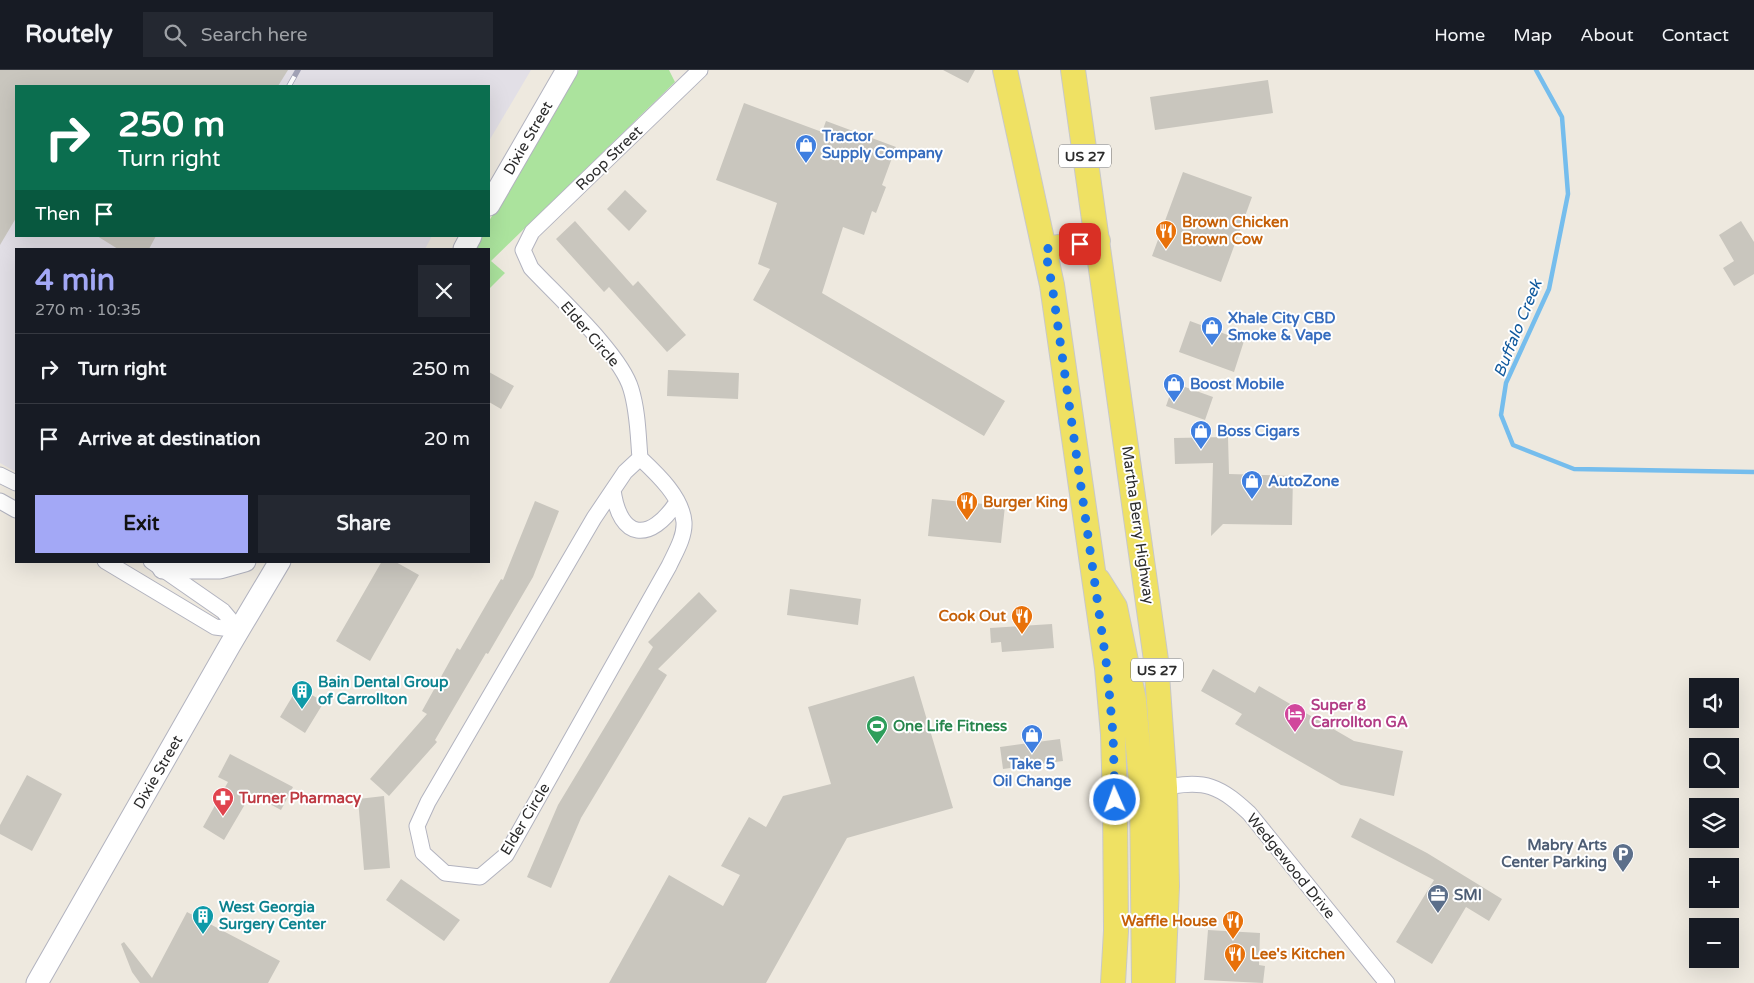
<!DOCTYPE html>
<html lang="en">
<head>
<meta charset="utf-8">
<style>
	body { margin:0; font-family:"Varela Round",sans-serif; background:#242831; color:#f1f3f6; height:100vh; display:flex; flex-direction:column; font-size:19px; white-space:nowrap }
	* { box-sizing:border-box; margin:0 }
	p { font-size:16px; color:#9ea1a6 }
	.icon { flex:none; width:28px; height:28px; fill:none; stroke:currentColor; stroke-width:2; stroke-linecap:round; stroke-linejoin:round }
	.map { position:relative; flex:1; overflow:hidden }
	.side { position:absolute; left:15px; top:178px; width:475px; height:315px; display:flex; flex-direction:column; background:#171b24; border-radius:0px; box-shadow:0 5px 20px #0002 }
	.side>* { flex:none }
	.top-card { position:absolute; left:15px; top:15px; width:475px; height:152px; border-radius:0px; box-shadow:0 5px 20px #0002; background:#0b6e4f; color:#fff; overflow:hidden }
	.tools { position:absolute; left:1689px; top:608px; display:grid; gap:10px }
	.tools a { display:grid; place-items:center; width:50px; height:50px; border-radius:0px; background:#171b24; box-shadow:0 5px 20px #0002; font-size:25px }
	.pin { position:absolute; display:grid; place-items:center; width:42px; height:42px; color:#fff; margin:-21px; border-radius:10px; box-shadow:0 2px 8px #0006 }
	.me { position:absolute; width:55px; margin:-28px; rotate:358deg; stroke-linejoin:round; filter:drop-shadow(0 0 4px #0008) }
	.turn { display:flex; align-items:center; gap:18px; height:105px; padding:0 20px; font-size:22px }
	.turn .icon { width:65px; height:65px; stroke-width:2.5 }
	.turn b { display:block; font-size:35px; line-height:42px }
	.then { display:flex; align-items:center; height:48px; padding:0 20px; background:#0003; gap:10px; font-size:19px }
	.round { display:grid; place-items:center; flex:none; width:52px; height:52px; border-radius:0px; background:#242831 }
	.overview { display:flex; align-items:center; justify-content:space-between; height:85px; padding:0 20px }
	h1 { font-size:30px; font-weight:800; line-height:38px; color:#a3a8f6 }
	.action { display:flex; gap:10px; margin-top:auto; padding:10px 20px }
	.action a { flex:1; height:58px; border-radius:0px; background:#a3a8f6; color:#111; font-size:20px; font-weight:800; line-height:58px; text-align:center }
	.action a+a { background:#242831; color:#f1f3f6 }
	ul { padding:0; list-style:none }
	li { display:flex; align-items:center; gap:15px; height:70px; padding:0 20px; border-top:1px solid #363941 }
	li div { flex:1 }
	li b { display:block; font-size:19px }
	li em { font-style:normal }
	header { display:flex; align-items:center; gap:30px; box-sizing:border-box; height:70px; padding:0 25px; background:#171b24; border-bottom:1px solid #363941 }
	header strong { font-size:24px }
	nav { display:flex; gap:28px; margin-inline-start:auto; font-size:18px }
	.search { width:350px; height:45px; background:#242831; display:flex; align-items:center; gap:12px; box-sizing:border-box; padding:0 18px; border-radius:0px; color:#9ea1a6; font-size:19px }
	.map>svg:first-child { display:block }
	.industrial { fill:#e2dfe6 }
	.green { fill:#abe39d }
	.lines { fill:none; stroke-linecap:round; stroke-linejoin:round }
	.stream { stroke:#75bded; stroke-width:4.5 }
	.building { fill:#c9c6be }
	.street-casing { stroke:#b2b3bf; stroke-width:17 }
	.secondary-casing { stroke:#b2b3bf; stroke-width:23 }
	.primary-casing { stroke:#c8c8c8; stroke-width:26 }
	.street { stroke:#fff; stroke-width:15 }
	.secondary { stroke:#fff; stroke-width:21 }
	.primary { stroke:#efe163; stroke-width:24 }
	.rail-casing { stroke:#a2a2b6; stroke-width:5.5 }
	.rail { stroke:#fff; stroke-width:4; stroke-dasharray:11; stroke-linecap:butt }
	.route { stroke:#1a73e8; stroke-width:9; stroke-dasharray:0 16.2 }
	.labels { text-anchor:middle; stroke-width:4; stroke-linejoin:round; paint-order:stroke }
	.shield { fill:#fff; stroke:#6b6b6b; stroke-width:1 }
	.shield-label { font-size:14px; font-weight:bold; fill:#2c2c2c }
	.shop-label { font-size:15px; font-weight:bold; fill:#366cbe; stroke:#fff; text-anchor:start }
	.street-label { font-size:15px; fill:#2c2c2c; stroke:#fff }
	.food-label { font-size:15px; font-weight:bold; fill:#c56008; stroke:#fff; text-anchor:start }
	.culture-label { font-size:15px; font-weight:bold; fill:#0d838f; stroke:#fff; text-anchor:start }
	.hotel-label { font-size:15px; font-weight:bold; fill:#b23c85; stroke:#fff; text-anchor:start }
	.leisure-label { font-size:15px; font-weight:bold; fill:#27864d; stroke:#fff; text-anchor:start }
	.health-label { font-size:15px; font-weight:bold; fill:#be3a42; stroke:#fff; text-anchor:start }
	.service-label { font-size:15px; font-weight:bold; fill:#4e5e75; stroke:#fff; text-anchor:end }
	.water-label { font-size:16px; font-style:italic; fill:#10599d; stroke:#fff }
</style>
</head>
<body>
<header>
<strong>Routely</strong>
<div class="search"><svg class="icon" aria-label="search" viewBox="0 0 24 24"><circle cx="10" cy="10" r="6"/><path d="M15 15l6 6"/></svg>Search here</div>
<nav><a>Home</a><a>Map</a><a>About</a><a>Contact</a></nav>
</header>
<div class="map">
<svg width="1754" height="913" viewBox="0 0 1754 913">
	<rect width="100%" height="100%" fill="#eee9df"/>
	<path class="industrial" d="M0,0H531L489,71V16H16V166H432L425,179H16V402L0,393Z"/>
	<path class="green" d="M579,0H669L675,12L491,191L505,203L489,219V179H474L481,166H489V151Z"/>
	<g class="lines">
		<path class="stream" d="M1536,0L1562,47L1568,124L1549,219L1506,313L1501,345L1513,375L1574,399L1754,402"/>
	</g>
	<path class="building" d="M0,0H288L278,16H16V148L0,175Z
		M943,0H975L968,13Z
		M1268,10L1273,43L1155,60L1150,27Z
		M744,33L822,62L826,51L896,77L882,115L886,117L876,143L872,141L864,165L843,157L822,223L1005,331L984,366L753,230L770,199L758,194L777,133L716,110Z
		M1183,102L1252,127L1221,212L1152,186Z
		M625,120L647,141L629,161L607,139Z
		M575,151L633,216L638,211L686,265L667,282L609,217L604,222L556,169Z
		M1741,151L1754,172V204L1734,216L1723,198L1734,191L1719,165Z
		M97,166H156L149,179H118Z
		M1190,251L1244,271L1234,302L1179,282Z
		M668,300L739,303L738,329L667,326Z
		M489,302L514,316L501,339L489,332Z
		M1174,313L1213,327L1205,350L1166,336Z
		M1228,367L1229,404L1293,406L1292,455L1223,454L1211,466L1213,393L1175,394L1174,368Z
		M932,429L1005,436L1001,473L928,466Z
		M535,431L559,441L533,507L488,584L486,583L435,670L437,672L389,726L370,709L427,644L422,641L457,578L460,580L501,509L503,510Z
		M382,491H394L419,505L370,591L336,571Z
		M790,519L861,529L858,555L787,545Z
		M699,522L717,541L658,599L667,605L581,748L551,818L527,807L558,735L653,577L648,572Z
		M1052,554L1054,578L1002,582L1001,572L991,573L990,558Z
		M1213,599L1255,623L1259,616L1354,671L1403,681L1394,726L1341,715L1235,654L1242,644L1201,621Z
		M914,606L953,738L847,768L766,913H609L669,805L723,836L740,805L721,796L749,747L766,757L783,726L831,714L808,637Z
		M298,617L324,632L305,663L280,647Z
		M1060,669L1063,691L1003,699L1000,677Z
		M230,684L293,717L281,740L251,724L224,770L203,757L228,712L218,707Z
		M27,705L62,724L32,781L0,764V755Z
		M384,726L390,798L364,800L358,729Z
		M1360,748L1427,783L1502,829L1489,851L1466,837L1432,894L1396,872L1434,810L1351,767Z
		M401,809L460,850L444,871L386,830Z
		M187,842L280,891L268,913H140L132,902L121,874L124,872L152,908Z
		M1208,860L1260,863L1259,895L1265,896L1263,913L1204,910Z"/>
	<g class="lines">
		<g class="street-casing">
			<path id="street" d="M640,388C657,404 682,427 684,452C685,467 675,483 669,496L506,785L480,807L445,803L423,783L417,756L428,732L594,448L625,402Z
				M640,388C638,365 638,342 631,319C621,284 557,226 531,198L523,180L532,162L700,0
				M0,405L16,413
				M613,420C620,470 650,473 677,432
				M0,431L16,440
				M105,491L215,557L239,560
				M151,491L223,541L239,560
				M1115,730C1141,724 1184,708 1211,717C1226,722 1238,733 1249,743L1387,913"/>
		</g>
		<g class="secondary-casing">
			<path id="secondary" d="M489,135L567,0
				M464,179L471,166
				M163,498H220L245,491
				M37,913L230,575L280,491"/>
		</g>
		<g class="primary-casing">
			<path id="primary" d="M1005,0L1052,215L1107,598L1113,664L1115,730L1116,861L1113,913
				M1073,0L1156,590L1165,718L1167,816L1163,913
				M1045,179L1098,171
				M1098,510L1115,537L1134,630L1142,723L1144,913"/>
		</g>
		<use href="#street" class="street"/>
		<use href="#secondary" class="secondary"/>
		<use href="#primary" class="primary"/>
		<g class="rail-casing">
			<path id="rail" d="M289,16L298,0"/>
		</g>
		<use href="#rail" class="rail"/>
	</g>
	<g class="lines">
		<path class="route" d="M1080,174L1045,179L1052,215L1107,598L1113,664L1115,730"/>
	</g>
	<defs>
		<g id="shop-pin" transform="scale(1.125)"><path d="M0 17L-7.5 6A9.5 9.5 0 1 1 7.5 6Z" fill="#3f7fe0" stroke="#fff"/><path d="M-5-2.5h2.3a2.7 3.5 0 0 1 5.4 0H5L5.5 6h-11ZM-1.5-2.5h3a1.5 2.3 0 0 0-3 0Z" fill="#fff"/></g>
		<g id="restaurant-pin" transform="scale(1.125)"><path d="M0 17L-7.5 6A9.5 9.5 0 1 1 7.5 6Z" fill="#e8710a" stroke="#fff"/><path d="M-5-6h1v4h1v-4h1v4h1v-4h1v5L-1.5 .5V6h-2V.5L-5-1ZM5-6V6H3V1.5H1.5Q1.5-4 5-6Z" fill="#fff"/></g>
		<g id="building-pin" transform="scale(1.125)"><path d="M0 17L-7.5 6A9.5 9.5 0 1 1 7.5 6Z" fill="#0f9aa8" stroke="#fff"/><path d="M-4-6H4V6H1V3H-1V6H-4ZM-2.5-4.3h1.7v1.8h-1.7ZM.8-4.3h1.7v1.8H.8ZM-2.5-1h1.7V.8h-1.7ZM.8-1h1.7V.8H.8Z" fill="#fff"/></g>
		<g id="hotel-pin" transform="scale(1.125)"><path d="M0 17L-7.5 6A9.5 9.5 0 1 1 7.5 6Z" fill="#d1479c" stroke="#fff"/><path d="M-6-4.5h1.5V1H6V5H4.5V3h-9V5H-6ZM-4 0a1.8 1.8 0 1 1 3.6 0ZM.5 0V-2.5h3Q6-2.5 6 0Z" fill="#fff"/></g>
		<g id="stadium-pin" transform="scale(1.125)"><path d="M0 17L-7.5 6A9.5 9.5 0 1 1 7.5 6Z" fill="#2e9e5b" stroke="#fff"/><path d="M0-5a6.5 5 0 1 0 0 10a6.5 5 0 1 0 0-10ZM-3.5-1.8h7v3.6h-7Z" fill="#fff"/></g>
		<g id="pharmacy-pin" transform="scale(1.125)"><path d="M0 17L-7.5 6A9.5 9.5 0 1 1 7.5 6Z" fill="#e0444e" stroke="#fff"/><path d="M-2-6h4v4h4v4h-4v4h-4v-4h-4v-4h4Z" fill="#fff"/></g>
		<g id="parking-pin" transform="scale(1.125)"><path d="M0 17L-7.5 6A9.5 9.5 0 1 1 7.5 6Z" fill="#5c6f8a" stroke="#fff"/><path d="M-3.5-5.5H1a3.5 3.5 0 0 1 0 7H-1V5.5H-3.5ZM-1-3.4V-.6H.8a1.4 1.4 0 0 0 0-2.8Z" fill="#fff"/></g>
		<g id="office-pin" transform="scale(1.125)"><path d="M0 17L-7.5 6A9.5 9.5 0 1 1 7.5 6Z" fill="#5c6f8a" stroke="#fff"/><path d="M-6-3h4V-5.5h4V-3h4V5H-6ZM-1-4.5V-3h2v-1.5ZM-6 0V1H6V0Z" fill="#fff"/></g>
	</defs>
	<g fill-rule="evenodd">
		<use href="#shop-pin" x="806" y="75"/>
		<use href="#restaurant-pin" x="1166" y="161"/>
		<use href="#shop-pin" x="1212" y="257"/>
		<use href="#shop-pin" x="1174" y="314"/>
		<use href="#shop-pin" x="1201" y="361"/>
		<use href="#shop-pin" x="1252" y="411"/>
		<use href="#restaurant-pin" x="967" y="432"/>
		<use href="#restaurant-pin" x="1022" y="546"/>
		<use href="#building-pin" x="302" y="621"/>
		<use href="#hotel-pin" x="1295" y="644"/>
		<use href="#stadium-pin" x="877" y="656"/>
		<use href="#shop-pin" x="1032" y="665"/>
		<use href="#pharmacy-pin" x="223" y="728"/>
		<use href="#parking-pin" x="1623" y="784"/>
		<use href="#office-pin" x="1438" y="825"/>
		<use href="#building-pin" x="203" y="846"/>
		<use href="#restaurant-pin" x="1233" y="851"/>
		<use href="#restaurant-pin" x="1235" y="884"/>
	</g>
	<g class="labels">
		<g class="shield">
			<rect x="1059" y="74.5" width="52" height="23" rx="4"/>
			<rect x="1131" y="588.5" width="52" height="23" rx="4"/>
		</g>
		<g class="shield-label">
			<text x="1085" y="91">US 27</text>
			<text x="1157" y="605">US 27</text>
		</g>
		<g class="shop-label">
			<text x="822" y="71">Tractor<tspan x="822" dy="17">Supply Company</tspan></text>
			<text x="1228" y="253">Xhale City CBD<tspan x="1228" dy="17">Smoke &amp; Vape</tspan></text>
			<text x="1190" y="319">Boost Mobile</text>
			<text x="1217" y="366">Boss Cigars</text>
			<text x="1268" y="416">AutoZone</text>
			<text x="1032" y="699" text-anchor="middle">Take 5<tspan x="1032" dy="17">Oil Change</tspan></text>
		</g>
		<g class="street-label">
			<text transform="translate(528 68) rotate(-60)" y="5">Dixie Street</text>
			<text transform="translate(609 88) rotate(-44)" y="5">Roop Street</text>
			<text transform="translate(590 264) rotate(49)" y="5">Elder Circle</text>
			<text transform="translate(1138 455) rotate(82)" y="5">Martha Berry Highway</text>
			<text transform="translate(158 702) rotate(-60)" y="5">Dixie Street</text>
			<text transform="translate(525 749) rotate(-59)" y="5">Elder Circle</text>
			<text transform="translate(1291 796) rotate(51)" y="5">Wedgewood Drive</text>
		</g>
		<g class="food-label">
			<text x="1182" y="157">Brown Chicken<tspan x="1182" dy="17">Brown Cow</tspan></text>
			<text x="983" y="437">Burger King</text>
			<text x="1006" y="551" text-anchor="end">Cook Out</text>
			<text x="1217" y="856" text-anchor="end">Waffle House</text>
			<text x="1251" y="889">Lee's Kitchen</text>
		</g>
		<g class="culture-label">
			<text x="318" y="617">Bain Dental Group<tspan x="318" dy="17">of Carrollton</tspan></text>
			<text x="219" y="842">West Georgia<tspan x="219" dy="17">Surgery Center</tspan></text>
		</g>
		<g class="hotel-label">
			<text x="1311" y="640">Super 8<tspan x="1311" dy="17">Carrollton GA</tspan></text>
		</g>
		<g class="leisure-label">
			<text x="893" y="661">One Life Fitness</text>
		</g>
		<g class="health-label">
			<text x="239" y="733">Turner Pharmacy</text>
		</g>
		<g class="service-label">
			<text x="1607" y="780">Mabry Arts<tspan x="1607" dy="17">Center Parking</tspan></text>
			<text x="1454" y="830" text-anchor="start">SMI</text>
		</g>
		<g class="water-label">
			<text transform="translate(1517 258) rotate(-68)" y="6">Buffalo Creek</text>
		</g>
	</g>
</svg>
<div class="tools">
<a><svg class="icon" aria-label="sound" viewBox="0 0 24 24"><path d="M4 9h4l5-4v14l-5-4H4zM17 9q2 3 0 6"/></svg></a>
<a><svg class="icon" aria-label="search" viewBox="0 0 24 24"><circle cx="10" cy="10" r="6"/><path d="M15 15l6 6"/></svg></a>
<a><svg class="icon" aria-label="layers" viewBox="0 0 24 24"><path d="M12 4l9 5-9 5-9-5zM3 14l9 5 9-5"/></svg></a>
<a>+</a>
<a>−</a>
</div>
<div class="pin" style="left:1080px;top:174px;background:#d93025"><svg class="icon" aria-label="arrive" viewBox="0 0 24 24"><path d="M6 21V4h12l-3 4 3 4H6"/></svg></div>
<svg class="me" style="left:1115px;top:730px" viewBox="-20 -20 40 40"><circle r="17" fill="#1a73e8" stroke="#fff" stroke-width="3"/><path d="M0-11L8 9 0 5-8 9z" fill="#fff"/></svg>
<div class="top-card">
<div class="turn"><svg class="icon" aria-label="right" viewBox="0 0 24 24"><path d="M7 20v-9h11M14 6l5 5-5 5"/></svg><div><b>250 m</b>Turn right</div></div>
<div class="then">Then<svg class="icon" aria-label="arrive" viewBox="0 0 24 24"><path d="M6 21V4h12l-3 4 3 4H6"/></svg></div>
</div>
<section class="side">
<div class="overview"><div><h1>4 min</h1><p>270 m · 10:35</p></div><a class="round"><svg class="icon" aria-label="close" viewBox="0 0 24 24"><path d="M6 6l12 12M18 6L6 18"/></svg></a></div>
<ul>
<li><svg class="icon" aria-label="right" viewBox="0 0 24 24"><path d="M7 20v-9h11M14 6l5 5-5 5"/></svg><div><b>Turn right</b></div><em>250 m</em></li>
<li><svg class="icon" aria-label="arrive" viewBox="0 0 24 24"><path d="M6 21V4h12l-3 4 3 4H6"/></svg><div><b>Arrive at destination</b></div><em>20 m</em></li>
</ul>
<div class="action"><a>Exit</a><a>Share</a></div>
</section>
</div>
</body>
</html>
